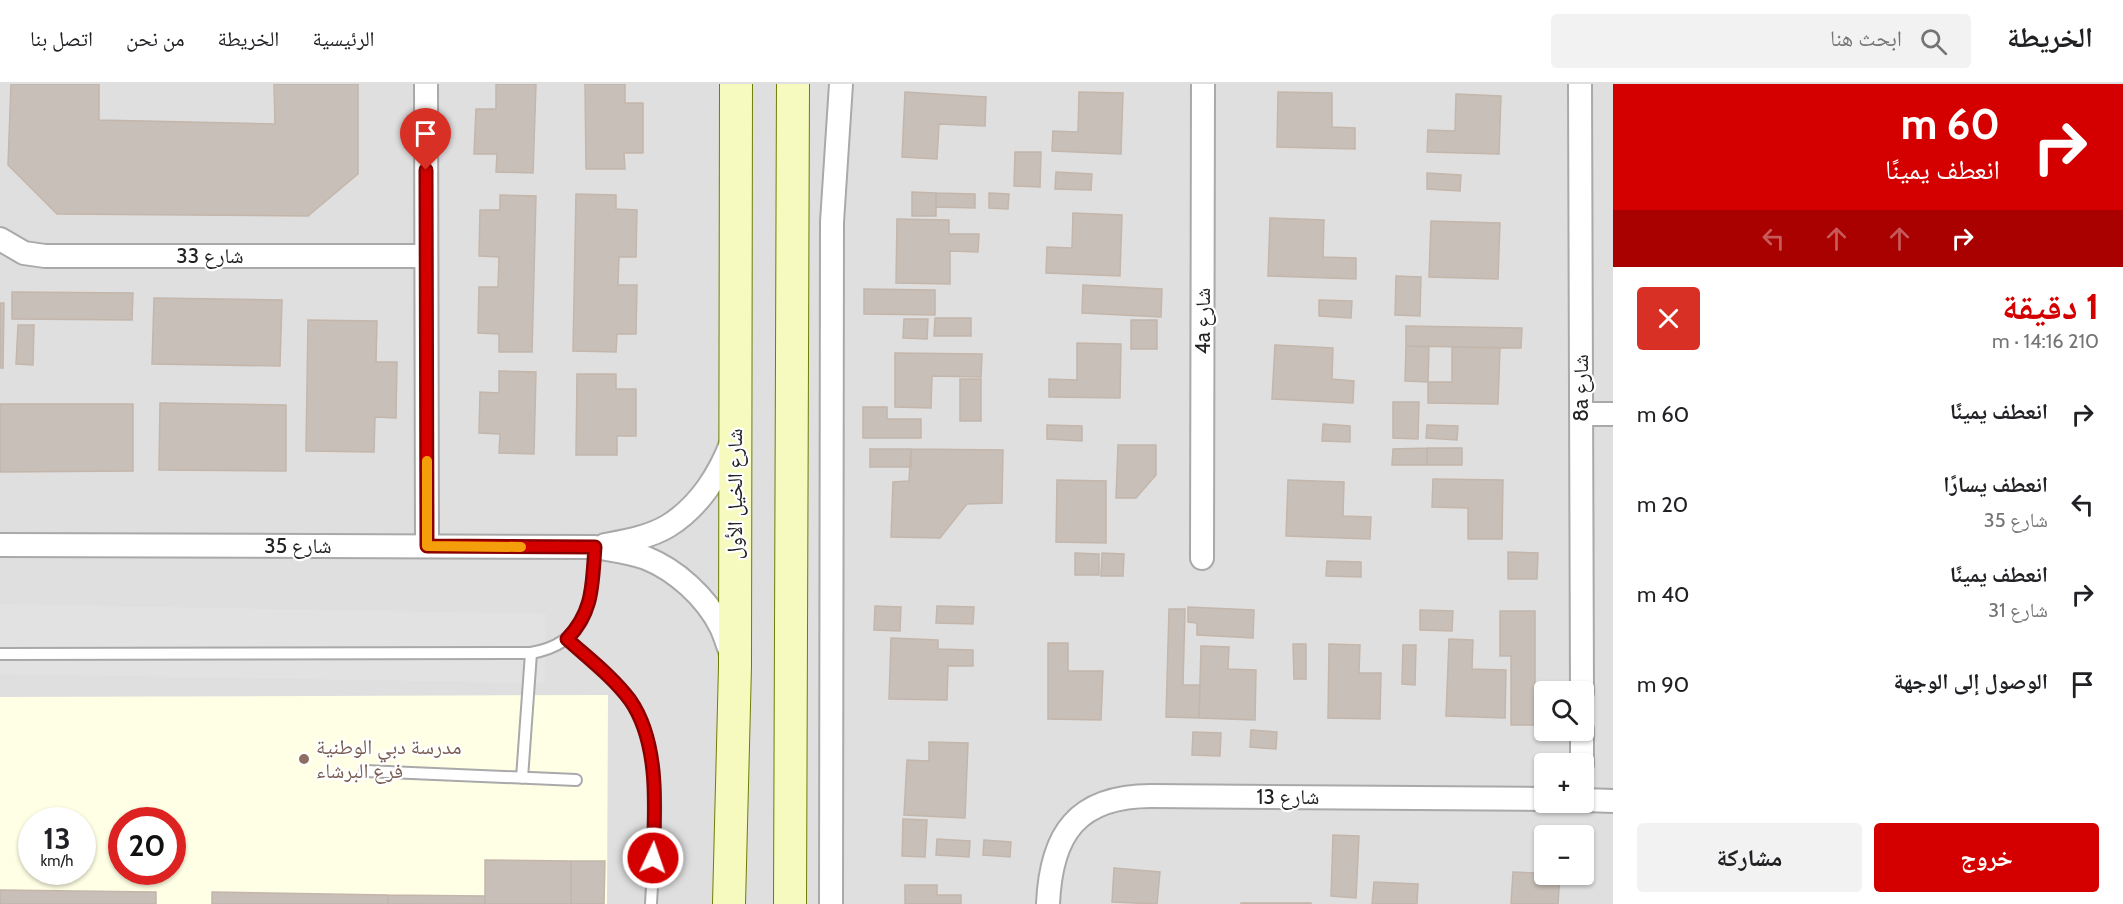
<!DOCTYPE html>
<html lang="ar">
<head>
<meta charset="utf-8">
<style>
	body { margin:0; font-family:Cabin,"Noto Naskh Arabic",sans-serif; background:#f2f2f2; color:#202124; direction:rtl; height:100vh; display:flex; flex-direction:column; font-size:22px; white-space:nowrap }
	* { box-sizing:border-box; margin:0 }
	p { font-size:20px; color:#757577 }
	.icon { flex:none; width:33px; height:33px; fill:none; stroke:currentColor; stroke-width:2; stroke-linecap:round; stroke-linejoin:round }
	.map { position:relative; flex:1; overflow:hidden; direction:ltr }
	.drawer { display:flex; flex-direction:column; background:#fff; width:510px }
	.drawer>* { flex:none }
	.top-card { background:#d40000; color:#fff; overflow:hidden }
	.buttons { position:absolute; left:1534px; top:597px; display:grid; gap:12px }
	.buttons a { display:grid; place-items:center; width:60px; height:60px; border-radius:6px; background:#fff; box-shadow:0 2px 4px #0004; font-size:30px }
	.speed { position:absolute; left:18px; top:723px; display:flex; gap:12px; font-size:30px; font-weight:700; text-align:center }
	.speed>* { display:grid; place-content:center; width:78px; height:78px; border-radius:50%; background:#fff; box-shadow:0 2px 4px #0004; line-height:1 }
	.speed small { font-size:15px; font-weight:400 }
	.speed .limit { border:9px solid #d22; background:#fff; color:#111 }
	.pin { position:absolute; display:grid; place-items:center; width:51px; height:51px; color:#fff; margin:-62px -26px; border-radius:50% 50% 50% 0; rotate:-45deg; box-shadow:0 0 6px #0007 }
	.pin .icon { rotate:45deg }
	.me { position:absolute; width:66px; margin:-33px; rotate:3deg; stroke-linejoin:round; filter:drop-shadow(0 0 4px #0008) }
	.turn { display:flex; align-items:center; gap:21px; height:126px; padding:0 24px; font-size:27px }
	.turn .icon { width:78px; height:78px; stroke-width:2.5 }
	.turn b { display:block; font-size:42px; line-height:51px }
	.lanes { display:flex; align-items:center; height:57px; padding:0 24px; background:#0003; justify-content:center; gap:30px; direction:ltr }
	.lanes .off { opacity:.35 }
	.round { display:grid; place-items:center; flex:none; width:63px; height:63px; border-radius:6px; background:#f2f2f2 }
	.headline { display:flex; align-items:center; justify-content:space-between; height:102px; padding:0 24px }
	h1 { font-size:36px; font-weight:800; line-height:45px; color:#d40000 }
	.primary-button { display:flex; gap:12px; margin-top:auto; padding:12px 24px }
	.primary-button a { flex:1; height:69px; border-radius:6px; background:#d40000; color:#fff; font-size:24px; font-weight:800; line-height:69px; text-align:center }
	.primary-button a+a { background:#f2f2f2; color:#202124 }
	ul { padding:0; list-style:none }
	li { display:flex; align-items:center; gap:18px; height:90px; padding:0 24px }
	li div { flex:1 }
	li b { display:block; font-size:22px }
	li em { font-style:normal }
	header { display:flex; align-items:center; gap:36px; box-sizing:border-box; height:84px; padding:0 30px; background:#fff; border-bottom:2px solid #e0e0e0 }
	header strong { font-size:28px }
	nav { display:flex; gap:33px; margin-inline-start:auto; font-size:21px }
	.search { width:420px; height:54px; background:#f2f2f2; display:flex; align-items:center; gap:15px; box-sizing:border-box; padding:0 21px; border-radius:6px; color:#757577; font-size:22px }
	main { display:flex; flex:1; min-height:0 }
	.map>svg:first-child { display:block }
	.residential { fill:#e0dfdf; fill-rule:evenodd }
	.education { fill:#ffffe5; fill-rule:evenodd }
	.parking { fill:#e2e2e2 }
	.building { fill:#c7bfb8; stroke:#c4b6ab; stroke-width:1.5 }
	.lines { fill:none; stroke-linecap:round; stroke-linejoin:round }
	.lane-casing { stroke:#a9a9a9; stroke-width:14 }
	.street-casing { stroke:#a9a9a9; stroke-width:26 }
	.secondary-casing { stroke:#707d05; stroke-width:34 }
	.lane { stroke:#fff; stroke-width:10 }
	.street { stroke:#fff; stroke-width:22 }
	.secondary { stroke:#f7fabf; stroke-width:32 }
	.route-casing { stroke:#8a0000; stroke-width:15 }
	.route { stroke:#d40000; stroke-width:10 }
	.slow { stroke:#f59e0b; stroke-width:10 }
	.education-dot { fill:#8d6e63; stroke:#fff; stroke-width:2 }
	.labels { text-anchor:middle; stroke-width:4.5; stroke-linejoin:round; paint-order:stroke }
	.street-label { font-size:21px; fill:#222; stroke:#fff }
	.education-label { font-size:21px; fill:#785e54; stroke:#fff; text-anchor:start }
</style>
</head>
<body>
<header>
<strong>الخريطة</strong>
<div class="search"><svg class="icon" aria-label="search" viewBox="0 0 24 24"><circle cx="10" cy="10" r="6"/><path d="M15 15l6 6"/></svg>ابحث هنا</div>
<nav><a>الرئيسية</a><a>الخريطة</a><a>من نحن</a><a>اتصل بنا</a></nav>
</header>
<main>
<section class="drawer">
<div class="top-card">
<div class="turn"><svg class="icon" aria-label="right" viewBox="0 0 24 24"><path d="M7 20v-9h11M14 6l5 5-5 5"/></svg><div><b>60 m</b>انعطف يمينًا</div></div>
<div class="lanes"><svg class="icon off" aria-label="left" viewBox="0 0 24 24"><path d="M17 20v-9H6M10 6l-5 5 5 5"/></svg><svg class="icon off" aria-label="ahead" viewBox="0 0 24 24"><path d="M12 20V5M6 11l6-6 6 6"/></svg><svg class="icon off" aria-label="ahead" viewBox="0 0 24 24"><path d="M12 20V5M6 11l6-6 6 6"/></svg><svg class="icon" aria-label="right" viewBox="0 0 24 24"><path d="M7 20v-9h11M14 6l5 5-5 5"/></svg></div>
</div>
<div class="headline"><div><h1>1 دقيقة</h1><p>210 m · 14:16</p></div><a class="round" style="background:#d93025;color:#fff"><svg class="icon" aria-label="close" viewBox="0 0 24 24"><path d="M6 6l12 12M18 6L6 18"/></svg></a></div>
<ul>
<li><svg class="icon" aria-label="right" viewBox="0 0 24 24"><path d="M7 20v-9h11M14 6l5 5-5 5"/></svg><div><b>انعطف يمينًا</b></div><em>60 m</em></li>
<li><svg class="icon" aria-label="left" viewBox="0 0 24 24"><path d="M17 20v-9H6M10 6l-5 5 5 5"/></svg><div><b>انعطف يسارًا</b><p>شارع 35</p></div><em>20 m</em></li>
<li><svg class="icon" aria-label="right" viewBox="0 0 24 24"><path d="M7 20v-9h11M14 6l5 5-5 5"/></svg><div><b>انعطف يمينًا</b><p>شارع 31</p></div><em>40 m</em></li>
<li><svg class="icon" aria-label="arrive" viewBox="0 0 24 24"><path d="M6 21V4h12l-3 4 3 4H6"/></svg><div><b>الوصول إلى الوجهة</b></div><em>90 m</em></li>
</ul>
<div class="primary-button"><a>خروج</a><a>مشاركة</a></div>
</section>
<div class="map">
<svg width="1613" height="820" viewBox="0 0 1613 820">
	<rect width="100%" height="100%" fill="#f2efe9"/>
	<path class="residential" d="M0,0H1613V820H0ZM1545,608H1584V646H1545ZM1545,680H1584V718H1545ZM32,736H82V788H32ZM122,736H172V788H122ZM1545,752H1584V790H1545Z"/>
	<path class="education" d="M608,611L607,820H0V613ZM32,736H82V788H32ZM122,736H172V788H122Z"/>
	<path class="parking" d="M0,520L546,530L545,599L0,590Z"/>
	<path class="building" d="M11,0H99V36L275,40L274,0H358V90L308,132L57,130L8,81Z
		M496,0H536L533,89L496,88L497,70H474L476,25H496Z
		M585,0H625V19H643V69H624L625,85H586Z
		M905,8L986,13L985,42L939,40L937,75L902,73Z
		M1079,8L1123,9L1121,70L1052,67L1053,47L1078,48Z
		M1278,8L1332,9V43L1355,44V65L1277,63Z
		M1456,10L1501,12L1499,70L1427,68L1428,46L1455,47Z
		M1015,68H1041L1040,103L1014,102Z
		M1056,88L1092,90L1091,106L1055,105Z
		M1427,89L1461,91L1460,107L1427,105Z
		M912,108L936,109V132H912Z
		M936,109L975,110V124L936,123Z
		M989,109L1009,110L1008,125L989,124Z
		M576,110L616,111V125L637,126L636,173H619L618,201H637L636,250H617L616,268L573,267Z
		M500,111L536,112L532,268H499V250L478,249L479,203H498L499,173L479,172L480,126H500Z
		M1073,129L1122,131L1120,192L1046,189L1047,163L1072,164Z
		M1270,134L1324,136L1323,173L1356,174V195L1268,192Z
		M897,135L949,136V150H979L978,168L950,167V200L896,199Z
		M1431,137L1500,139L1498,195L1429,193Z
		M1396,192L1421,193L1420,232L1395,231Z
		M1083,201L1162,205L1161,233L1082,229Z
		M864,205L935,206V231L864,230Z
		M12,208L133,209L132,236L12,235Z
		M154,214L282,216L280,282L152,280Z
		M1319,216L1352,217L1351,234L1319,232Z
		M0,219H4L3,284H0Z
		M935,234H971V252H934Z
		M904,235H928L927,255L903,254Z
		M308,236L377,237L376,278H397L396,334L375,333L374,368L306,367Z
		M1131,236H1157V265H1131Z
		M18,241H34L33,281L16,280Z
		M1406,242L1522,244L1521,264L1406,262Z
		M1077,259L1121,260L1120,314L1049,313V295L1077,296Z
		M1275,261L1333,264L1332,295L1354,297L1353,319L1272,315Z
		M1406,262L1429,263L1428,298L1405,297Z
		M1452,263L1500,264L1498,320L1428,319V298H1452Z
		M895,269L982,270L981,293L932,292L931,324L895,323Z
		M499,287L536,288L534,370L499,369L500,350L479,349L480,308L499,309Z
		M577,290H616V305H636V352H617V371H576Z
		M960,295H981V337H960Z
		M1393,318H1419L1418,355L1393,354Z
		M160,319L286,321V387L159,386Z
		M0,320H133V387L0,388Z
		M863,323H887V335H921V354H863Z
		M1323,340L1350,342V358L1322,357Z
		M1047,341L1082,342V357L1047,355Z
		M1427,341L1458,342L1457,356L1426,354Z
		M1118,361H1156V391L1136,414H1116Z
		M1427,364V381H1392L1393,365Z
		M1427,364H1462V381H1427Z
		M870,365H911V383H870Z
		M911,365L1003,366L1002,419L967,420L940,454L891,453L893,398L909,397Z
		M1433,395L1503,396L1502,455H1468V424L1432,423Z
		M1057,396L1106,397V459L1056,458Z
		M1288,396L1344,398L1343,432L1371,433L1370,455L1286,452Z
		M1508,468L1538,469L1537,495H1508Z
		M1075,469L1099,470V491H1075Z
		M1102,469L1124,470L1123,492H1101Z
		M1327,477L1361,478V493L1326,492Z
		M875,522L901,523L900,547L874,546Z
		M937,522L974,523L973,540L936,539Z
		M1188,523L1254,526L1253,554L1197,551V539L1188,538Z
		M1169,525H1185L1183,601H1200L1199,634L1166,633Z
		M1420,526L1453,527L1452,547L1420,546Z
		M1500,527H1535V641H1511V572H1500Z
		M891,554L938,556V565L973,566V582H948L947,616L889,615Z
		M1449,555L1473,556L1472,585L1506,586L1505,634L1446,632Z
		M1048,559H1068V587H1103L1101,636L1048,635Z
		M1293,560H1306V595H1294Z
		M1329,560L1360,561L1359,589H1381L1380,635L1328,634Z
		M1403,561H1416L1415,601L1402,600Z
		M1201,562L1229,563L1228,585L1256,586L1255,636L1199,634Z
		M1251,646L1277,648L1276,665L1250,663Z
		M1193,648L1221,649L1220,672L1192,671Z
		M929,658L968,659L965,734L904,731L907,676L929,677Z
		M903,735L927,736L925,773L902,772Z
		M1333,751L1359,752L1356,814L1331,812Z
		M937,755L970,757L969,773L936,771Z
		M984,756L1011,758L1010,773L983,771Z
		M485,776L571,777V820H485Z
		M571,777H605L604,820H571Z
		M1114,784L1160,788L1157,820L1112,818Z
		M1513,788L1560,790L1558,820H1511Z
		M1374,798L1418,800L1417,820H1372Z
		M905,801H937V811H961V820H905Z
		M0,806L156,808V820H0Z
		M212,808L388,811V820H212Z
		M388,811L485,812V820H388Z
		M1241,819H1311V820H1241Z"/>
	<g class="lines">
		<g class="lane-casing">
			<path id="lane" d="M567,555C588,574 613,593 630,616C666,667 654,760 651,820
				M0,570L531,569C592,558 591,514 595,463
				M365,687L576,696
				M522,694L531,569"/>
		</g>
		<g class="street-casing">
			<path id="street" d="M426,0L427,462
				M1580,0L1582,608
				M0,155L24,169L45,172H425
				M1581,330H1613
				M0,461L595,463C612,466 630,468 646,474C676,486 706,513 721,543C725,551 727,560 731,569
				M605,461C626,457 650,453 668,442C699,423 720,390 732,357
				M1202,474L1203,0
				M1582,646V680
				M1584,716L1613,717
				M831,820L832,138L841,0
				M1048,820C1051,750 1077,712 1151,712L1545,715"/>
		</g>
		<g class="secondary-casing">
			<path id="secondary" d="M729,820L735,582L736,0
				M790,820L793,0"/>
		</g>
		<use href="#lane" class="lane"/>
		<use href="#street" class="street"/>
		<use href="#secondary" class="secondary"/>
	</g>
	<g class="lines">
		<g class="route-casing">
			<path id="route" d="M426,86L427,462L595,463C592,500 594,527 567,555C588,574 613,593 630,616C660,659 655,725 653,774"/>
		</g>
		<use href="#route" class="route"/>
		<path class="slow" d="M427,377V462L521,463"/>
	</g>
	<circle class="education-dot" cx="304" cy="675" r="6"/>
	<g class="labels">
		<g class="street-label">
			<text x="210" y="179">شارع 33</text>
			<text transform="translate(1203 237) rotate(-90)" y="7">4a شارع</text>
			<text transform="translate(1581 304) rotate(-90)" y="7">8a شارع</text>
			<text transform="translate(735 410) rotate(-90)" y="7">شارع الخيل الأول</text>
			<text x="298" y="469">شارع 35</text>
			<text x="1288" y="720">شارع 13</text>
		</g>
		<g class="education-label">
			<text x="316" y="670">مدرسة دبي الوطنية<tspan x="316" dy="24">فرع البرشاء</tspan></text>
		</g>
	</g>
</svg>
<div class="buttons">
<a><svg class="icon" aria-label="search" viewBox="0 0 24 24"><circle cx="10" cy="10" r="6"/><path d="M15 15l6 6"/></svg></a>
<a>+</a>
<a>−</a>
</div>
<div class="speed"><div>13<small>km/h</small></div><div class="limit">20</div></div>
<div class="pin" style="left:426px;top:86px;background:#d93025"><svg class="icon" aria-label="arrive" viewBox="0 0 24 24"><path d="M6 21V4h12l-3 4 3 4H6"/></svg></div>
<svg class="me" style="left:653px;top:774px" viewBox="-20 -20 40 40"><circle r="17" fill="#d40000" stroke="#fff" stroke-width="3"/><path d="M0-11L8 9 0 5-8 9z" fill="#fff"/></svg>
</div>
</main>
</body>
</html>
